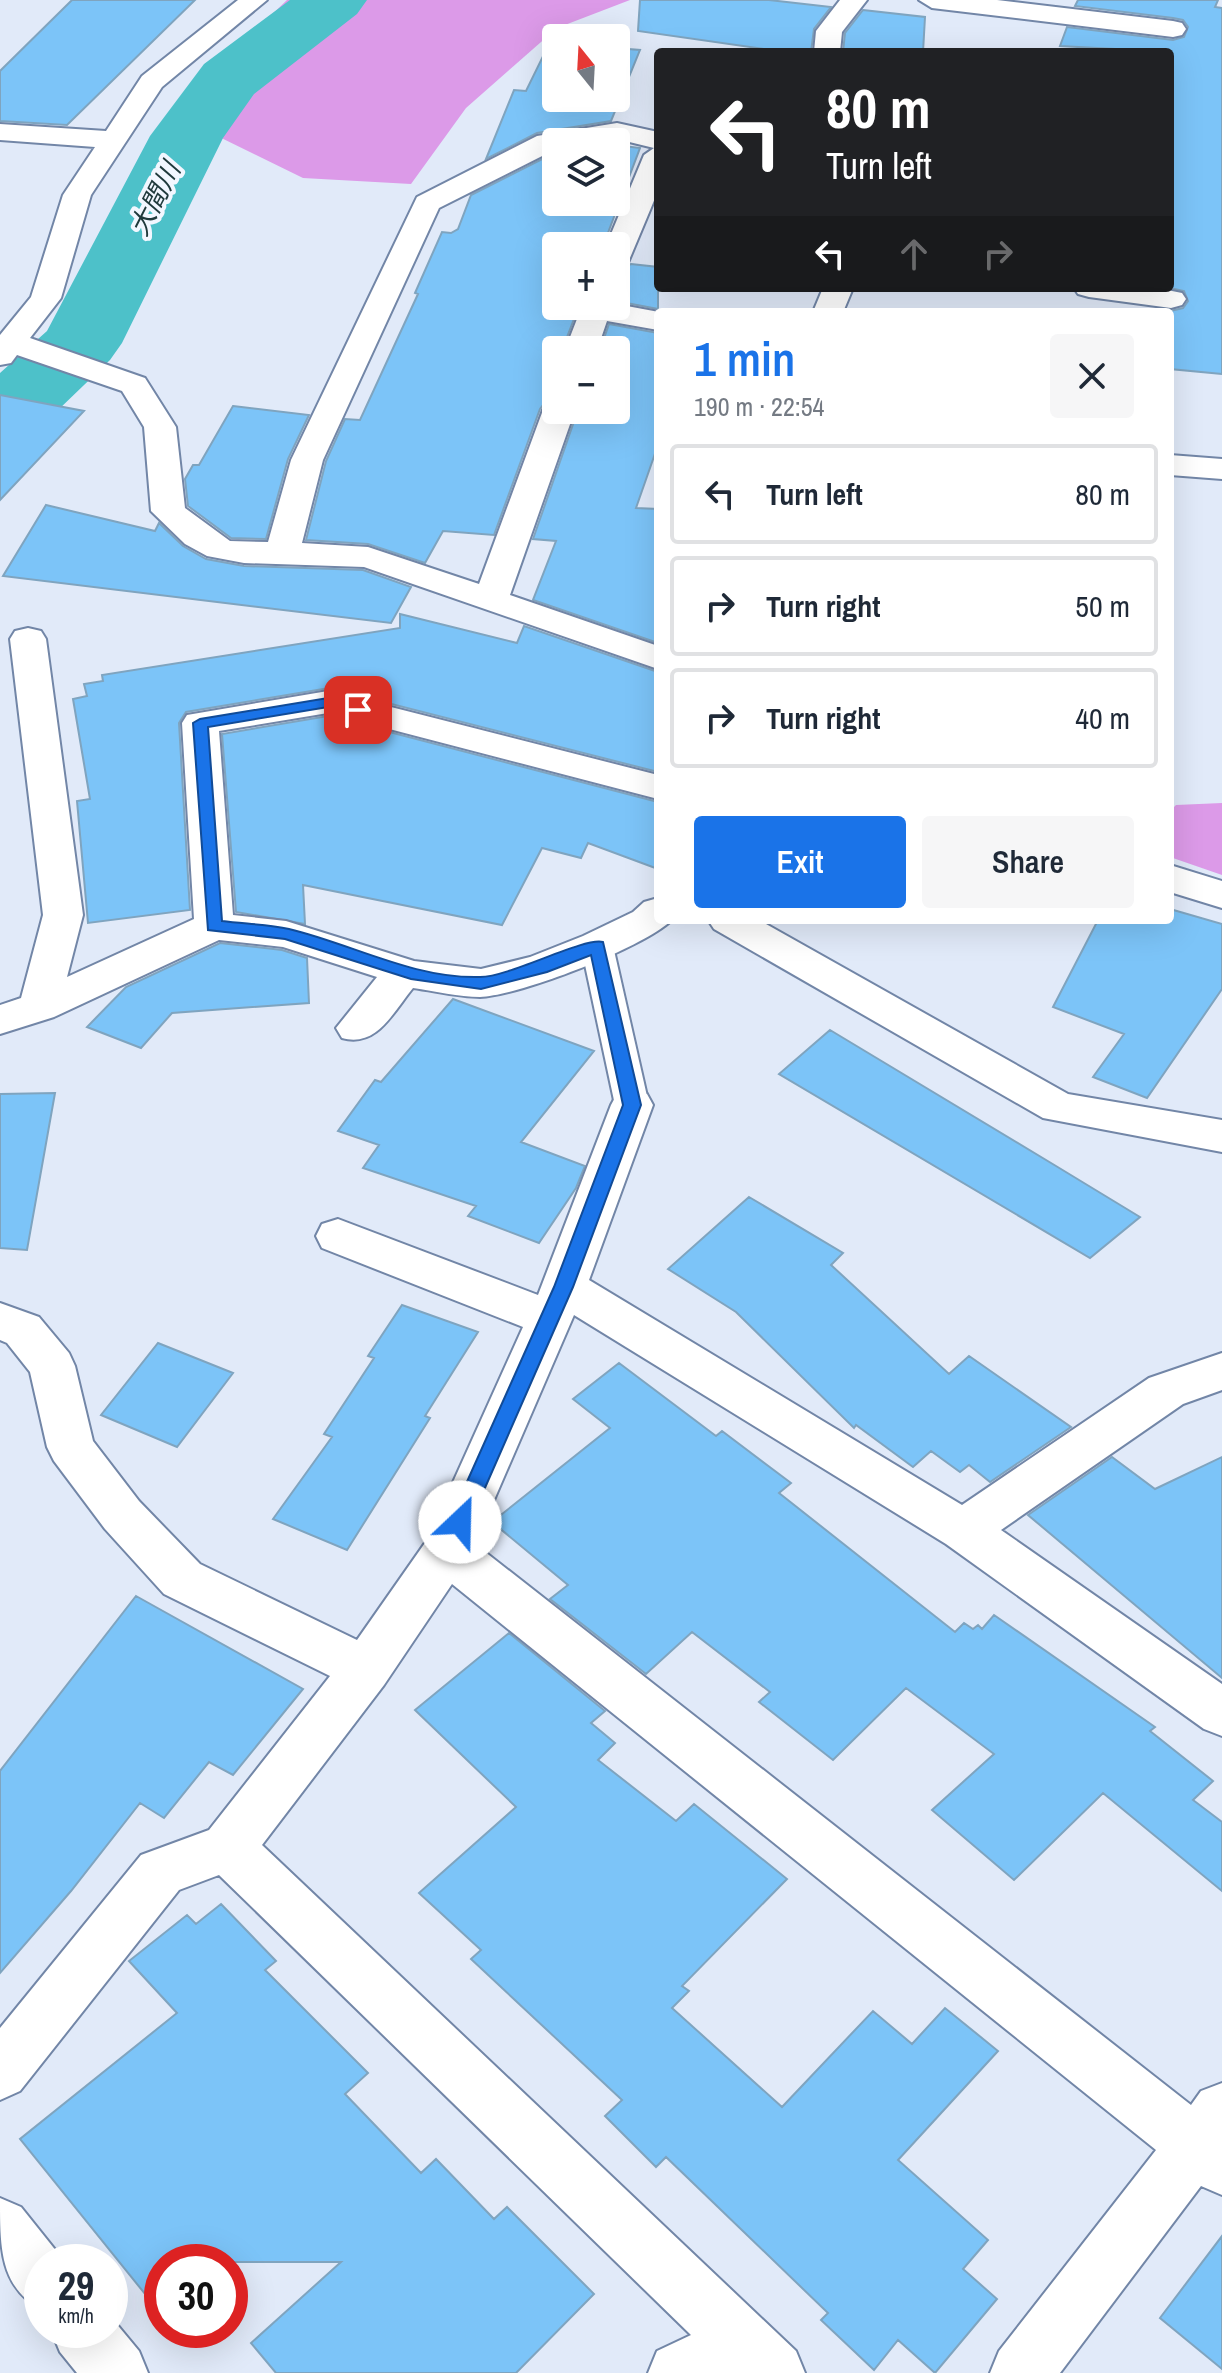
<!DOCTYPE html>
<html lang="en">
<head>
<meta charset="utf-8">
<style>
	body { margin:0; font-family:"Archivo Narrow","Noto Sans JP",sans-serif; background:#f6f6f7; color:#1f2937; height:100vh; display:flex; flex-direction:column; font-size:30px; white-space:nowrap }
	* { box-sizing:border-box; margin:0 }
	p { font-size:26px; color:#747a83 }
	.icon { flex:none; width:44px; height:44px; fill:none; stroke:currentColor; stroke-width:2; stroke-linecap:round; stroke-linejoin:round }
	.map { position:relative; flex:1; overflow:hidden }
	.drawer { position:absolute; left:654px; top:308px; width:520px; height:616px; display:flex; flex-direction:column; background:#fff; border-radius:8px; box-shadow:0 8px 32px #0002 }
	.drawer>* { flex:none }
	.hud { position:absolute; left:654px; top:48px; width:520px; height:244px; border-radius:8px; box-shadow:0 8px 32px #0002; background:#202124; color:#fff; overflow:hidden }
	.needle { width:52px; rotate:342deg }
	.controls { position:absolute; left:542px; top:24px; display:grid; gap:16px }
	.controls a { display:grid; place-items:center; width:88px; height:88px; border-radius:8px; background:#fff; box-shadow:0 8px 32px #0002; font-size:40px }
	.speed { position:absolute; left:24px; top:2244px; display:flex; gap:16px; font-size:40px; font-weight:700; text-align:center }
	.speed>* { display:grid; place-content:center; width:104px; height:104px; border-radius:50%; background:#fff; box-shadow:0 8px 32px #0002; line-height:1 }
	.speed small { font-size:20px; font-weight:400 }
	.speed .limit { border:12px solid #d22; background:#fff; color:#111 }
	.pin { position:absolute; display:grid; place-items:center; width:68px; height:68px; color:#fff; margin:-34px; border-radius:16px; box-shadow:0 4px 12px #0006 }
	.me { position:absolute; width:88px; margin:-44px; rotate:24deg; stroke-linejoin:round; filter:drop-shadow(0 0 6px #0008) }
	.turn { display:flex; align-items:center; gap:28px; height:168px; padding:0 40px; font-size:36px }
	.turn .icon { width:104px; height:104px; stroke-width:2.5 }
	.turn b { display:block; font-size:56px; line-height:68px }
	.lanes { display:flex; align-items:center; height:76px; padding:0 40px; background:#0003; justify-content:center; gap:40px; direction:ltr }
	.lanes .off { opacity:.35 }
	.round { display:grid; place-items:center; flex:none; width:84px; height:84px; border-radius:8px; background:#f6f6f7 }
	.head { display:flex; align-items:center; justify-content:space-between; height:136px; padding:0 40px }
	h1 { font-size:48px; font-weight:600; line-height:60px; color:#1a73e8 }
	.cta { display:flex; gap:16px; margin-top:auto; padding:16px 40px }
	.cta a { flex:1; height:92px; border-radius:8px; background:#1a73e8; color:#fff; font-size:32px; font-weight:600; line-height:92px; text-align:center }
	.cta a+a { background:#f6f6f7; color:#1f2937 }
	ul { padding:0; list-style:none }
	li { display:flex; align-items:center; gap:24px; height:100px; margin:0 16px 12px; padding:0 24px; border:4px solid #e0e1e3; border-radius:8px }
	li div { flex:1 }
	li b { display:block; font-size:30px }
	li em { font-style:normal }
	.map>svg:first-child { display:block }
	.forest { fill:#dc9ae8 }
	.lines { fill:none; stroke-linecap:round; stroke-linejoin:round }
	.river { fill:#4dc1c9; fill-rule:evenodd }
	.building { fill:#7cc4f8; stroke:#7fa4bf; stroke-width:2 }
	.lane-casing { stroke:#7286a7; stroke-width:4 }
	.street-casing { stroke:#7286a7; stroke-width:4 }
	.lane { fill:#fff; fill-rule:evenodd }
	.street { fill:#fff; fill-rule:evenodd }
	.route { fill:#1a73e8; stroke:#114b97; stroke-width:2 }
	.labels { text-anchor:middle; stroke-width:8; stroke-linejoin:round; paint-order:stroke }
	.far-water-label { font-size:26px; font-style:italic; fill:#203a3c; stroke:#f2f7ff }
</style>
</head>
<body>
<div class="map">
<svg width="1222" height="2373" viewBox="0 0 1222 2373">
	<rect width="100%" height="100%" fill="#e1eaf9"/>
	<path class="forest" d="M287,0H630L557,28L466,108L411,184L303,178L205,130L182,101Z
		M1222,803V875L1170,857V811L1176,805Z"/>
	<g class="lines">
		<path class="river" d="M290,0H367L357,14L254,94L223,138L122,343L110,360L30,437L0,445V373L47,331L150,136L204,64Z"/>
	</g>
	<path class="building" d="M72,0H195L67,125L0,121V71Z
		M640,0H769L831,7L814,29L811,52H785L638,31Z
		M1078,0H1218L1215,7L1222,8V374L1170,369V311L1183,308L1188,301L1184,291L1170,288V52L1060,46L1067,27L1173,40L1184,37L1188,27L1183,20L1173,18L1075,6Z
		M863,10L925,17L923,52H843L845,33Z
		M550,42H556V98H616V48L640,50L611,121L537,133L486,159L514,90L526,91Z
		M616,145L640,148L603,246H556V306H579L562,350H556V398L547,400L540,409L494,535L443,531L425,563L368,544L306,540L326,461L345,419L360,420L418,294L415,293L442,232L451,233L458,229L471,195L556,152V202H616Z
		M631,264L658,267V309L616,301V271Z
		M609,324L658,333V445L636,508L658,509V643L533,600L556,541L533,539L578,410H616V350H600Z
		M0,395L84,411L0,500Z
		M233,406L309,415L288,459L266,539L231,538L188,506L185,479L193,465H199Z
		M46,505L155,531L159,523L183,546L206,559L244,566L363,570L411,587L391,623L3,576Z
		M400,614L517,643L524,626L658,672V772L329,688L186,712L179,723L190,910L88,923L77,801L90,799L73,699L87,696L84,684L103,681L102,675L400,628Z
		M328,716L658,802V869L588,843L581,858L542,848L502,925L303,885L305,924L236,912L222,734Z
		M1170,909L1222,924V989L1147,1098L1093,1077L1124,1034L1053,1007L1098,920H1170Z
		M220,943L282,950L307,958L309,1003L172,1013L141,1048L87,1027L126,987Z
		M453,999L594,1051L521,1142L585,1166L576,1188L539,1243L468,1216L476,1206L363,1168L379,1145L338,1131L375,1080L381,1082Z
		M830,1030L1056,1166L1140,1217L1090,1258L779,1074Z
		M55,1093L27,1250L0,1248V1094Z
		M749,1197L843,1253L831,1265L949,1374L969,1356L1071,1427L990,1482L969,1465L960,1472L931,1451L913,1467L856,1425L854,1428L736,1312L668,1269Z
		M402,1305L478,1332L425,1416L430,1418L347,1550L273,1519L332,1437L324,1434L374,1358L368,1356Z
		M158,1343L233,1373L177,1447L101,1415Z
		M619,1363L716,1436L722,1431L791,1483L779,1493L955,1632L964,1623L973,1629L978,1625L982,1629L994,1615L1155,1727L1150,1731L1213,1781L1193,1800L1222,1822V1891L1103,1793L1014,1880L932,1810L994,1754L906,1688L833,1760L759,1702L770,1692L692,1632L646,1674L550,1599L568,1585L492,1522L610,1428L573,1399Z
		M1112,1457L1155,1489L1222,1457V1678L1028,1515Z
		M136,1596L303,1689L233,1775L209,1762L164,1818L140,1803L71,1891L0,1973V1771Z
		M509,1633L605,1711L591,1723L615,1743L598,1760L676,1821L694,1804L787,1879L682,1986L689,1991L672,2008L782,2107L873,2011L912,2044L945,2008L998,2051L898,2160L988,2240L963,2269L997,2299L935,2373L898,2340L874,2370L821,2320L828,2313L666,2157L656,2167L605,2116L622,2100L471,1959L481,1950L419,1893L516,1807L415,1710Z
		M221,1904L276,1961L265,1970L368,2073L345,2094L421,2173L436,2159L494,2219L507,2207L594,2294L516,2373H276L251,2343L341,2262H162V2315L20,2139L177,2013L129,1961L187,1915L196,1924Z
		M1222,2236V2369L1160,2318Z"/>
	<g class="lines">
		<g class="lane-casing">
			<path id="lane" d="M597,936L608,939L613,946L649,1105L644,1113L632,1117L620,1113L615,1105L581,946L586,939Z"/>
		</g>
		<g class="street-casing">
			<path id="street" d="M238,0H267L162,87L91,195L61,298L30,338L145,378L176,427L185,508L230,541L268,542L291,460L417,197L537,136L617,123L658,132V191L627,265L616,268V246H606L644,155L654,148L617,139L556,142V149L439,208L323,460L302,543L368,547L479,584L543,410L548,403L556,401V410H575L510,595L658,646V669L364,567L244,563L207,556L185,544L151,511L144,427L122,391L17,355L11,363L0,365V335L31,297L63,195L95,147L0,140V124L106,131L142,76Z
				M840,0H867L842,32L840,52H814L816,31Z
				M919,0H997L1173,21L1182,23L1186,29L1182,35L1173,37L932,8Z
				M823,288H853L843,312H813Z
				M1074,288H1157L1182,293L1186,299L1182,305L1171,308L1089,297L1078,294Z
				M616,304L659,312L658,330L607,321L597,350H565L582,306Z
				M1170,455L1222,459V479L1170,475Z
				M28,628L41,631L46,639L83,915L67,977L194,919L182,723L187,715L328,691L658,775V799L328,713L219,731L233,915L286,921L414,961L481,969L530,957L583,936L633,912L644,902L658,898V920H672C642,948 522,995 480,997C459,997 435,991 413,988C393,1012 377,1048 342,1038L336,1028L377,977L283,947L219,940L54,1017L0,1034V1005L21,998L43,915L10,639L15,631Z
				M1170,865L1222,881V908L1170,892Z
				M708,920H759L1068,1094L1222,1120V1152L1043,1118L714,929Z
				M632,1090L647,1094L653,1105L589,1280L962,1505L1149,1378L1222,1353V1390L1183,1404L1001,1530L1222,1684V1736L1204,1729L946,1544L574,1315L475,1544L1191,2105L1201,2091L1222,2083V2195L1201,2186L1060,2373H990L999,2351L1156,2150L452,1584L384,1685L262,1845L796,2351L805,2373H648L657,2351L691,2335L219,1875L179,1890L20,2091L0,2100V2028L141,1855L209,1830L330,1676L164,1594L105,1529L54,1461L47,1447L30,1372L7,1343L0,1340V1303L39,1317L69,1353L75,1366L93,1441L139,1501L200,1564L357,1640L427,1540L523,1327L322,1248L316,1236L322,1224L338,1219L538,1295L611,1105L617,1094Z
				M0,2198L21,2207L65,2262H42V2310C0,2287 0,2249 0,2198Z
				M110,2316L139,2351L148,2373H77L60,2352L51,2330H110Z"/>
		</g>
		<use href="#lane" class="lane"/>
		<use href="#street" class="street"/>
	</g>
	<path class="route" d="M328,698L366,710L358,715L328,707L208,727L222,921C244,924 267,924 289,929C352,944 414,979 480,977C510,977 583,937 603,942L641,1105L573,1287L470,1522L460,1530L449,1522L554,1287L623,1105L591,955L547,972L481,989L411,979L285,939L208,930L193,723L200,719Z"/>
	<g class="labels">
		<g class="far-water-label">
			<text transform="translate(155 199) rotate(-63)" y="9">大間川</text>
		</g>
	</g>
</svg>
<div class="controls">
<a><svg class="needle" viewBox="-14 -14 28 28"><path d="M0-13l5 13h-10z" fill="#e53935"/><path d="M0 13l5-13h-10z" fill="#747a83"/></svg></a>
<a><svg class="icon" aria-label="layers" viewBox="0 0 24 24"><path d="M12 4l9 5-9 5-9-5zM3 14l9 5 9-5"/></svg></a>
<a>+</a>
<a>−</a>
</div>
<div class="speed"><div>29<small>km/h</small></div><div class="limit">30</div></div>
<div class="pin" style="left:358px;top:710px;background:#d93025"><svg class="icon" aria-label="arrive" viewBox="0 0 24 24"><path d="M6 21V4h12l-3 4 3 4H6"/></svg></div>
<svg class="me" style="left:460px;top:1522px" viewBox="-20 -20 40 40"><circle r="19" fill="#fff"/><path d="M0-13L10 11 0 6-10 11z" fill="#1a73e8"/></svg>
<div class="hud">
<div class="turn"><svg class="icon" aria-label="left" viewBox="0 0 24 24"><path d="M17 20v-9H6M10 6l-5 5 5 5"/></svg><div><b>80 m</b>Turn left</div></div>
<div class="lanes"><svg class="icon" aria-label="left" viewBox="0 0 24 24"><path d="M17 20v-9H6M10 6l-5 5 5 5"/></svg><svg class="icon off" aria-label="ahead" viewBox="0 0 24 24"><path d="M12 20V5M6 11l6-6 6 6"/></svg><svg class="icon off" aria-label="right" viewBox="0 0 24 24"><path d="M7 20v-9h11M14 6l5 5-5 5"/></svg></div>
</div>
<section class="drawer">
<div class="head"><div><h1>1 min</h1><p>190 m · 22:54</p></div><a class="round"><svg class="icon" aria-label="close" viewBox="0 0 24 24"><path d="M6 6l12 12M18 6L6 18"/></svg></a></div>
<ul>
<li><svg class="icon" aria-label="left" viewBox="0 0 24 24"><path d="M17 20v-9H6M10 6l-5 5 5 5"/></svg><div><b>Turn left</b></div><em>80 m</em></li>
<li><svg class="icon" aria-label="right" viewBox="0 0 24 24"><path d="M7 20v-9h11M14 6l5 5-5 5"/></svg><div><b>Turn right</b></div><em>50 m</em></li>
<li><svg class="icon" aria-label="right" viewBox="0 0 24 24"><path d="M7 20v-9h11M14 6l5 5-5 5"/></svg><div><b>Turn right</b></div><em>40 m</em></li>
</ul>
<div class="cta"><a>Exit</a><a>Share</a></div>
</section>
</div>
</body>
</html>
